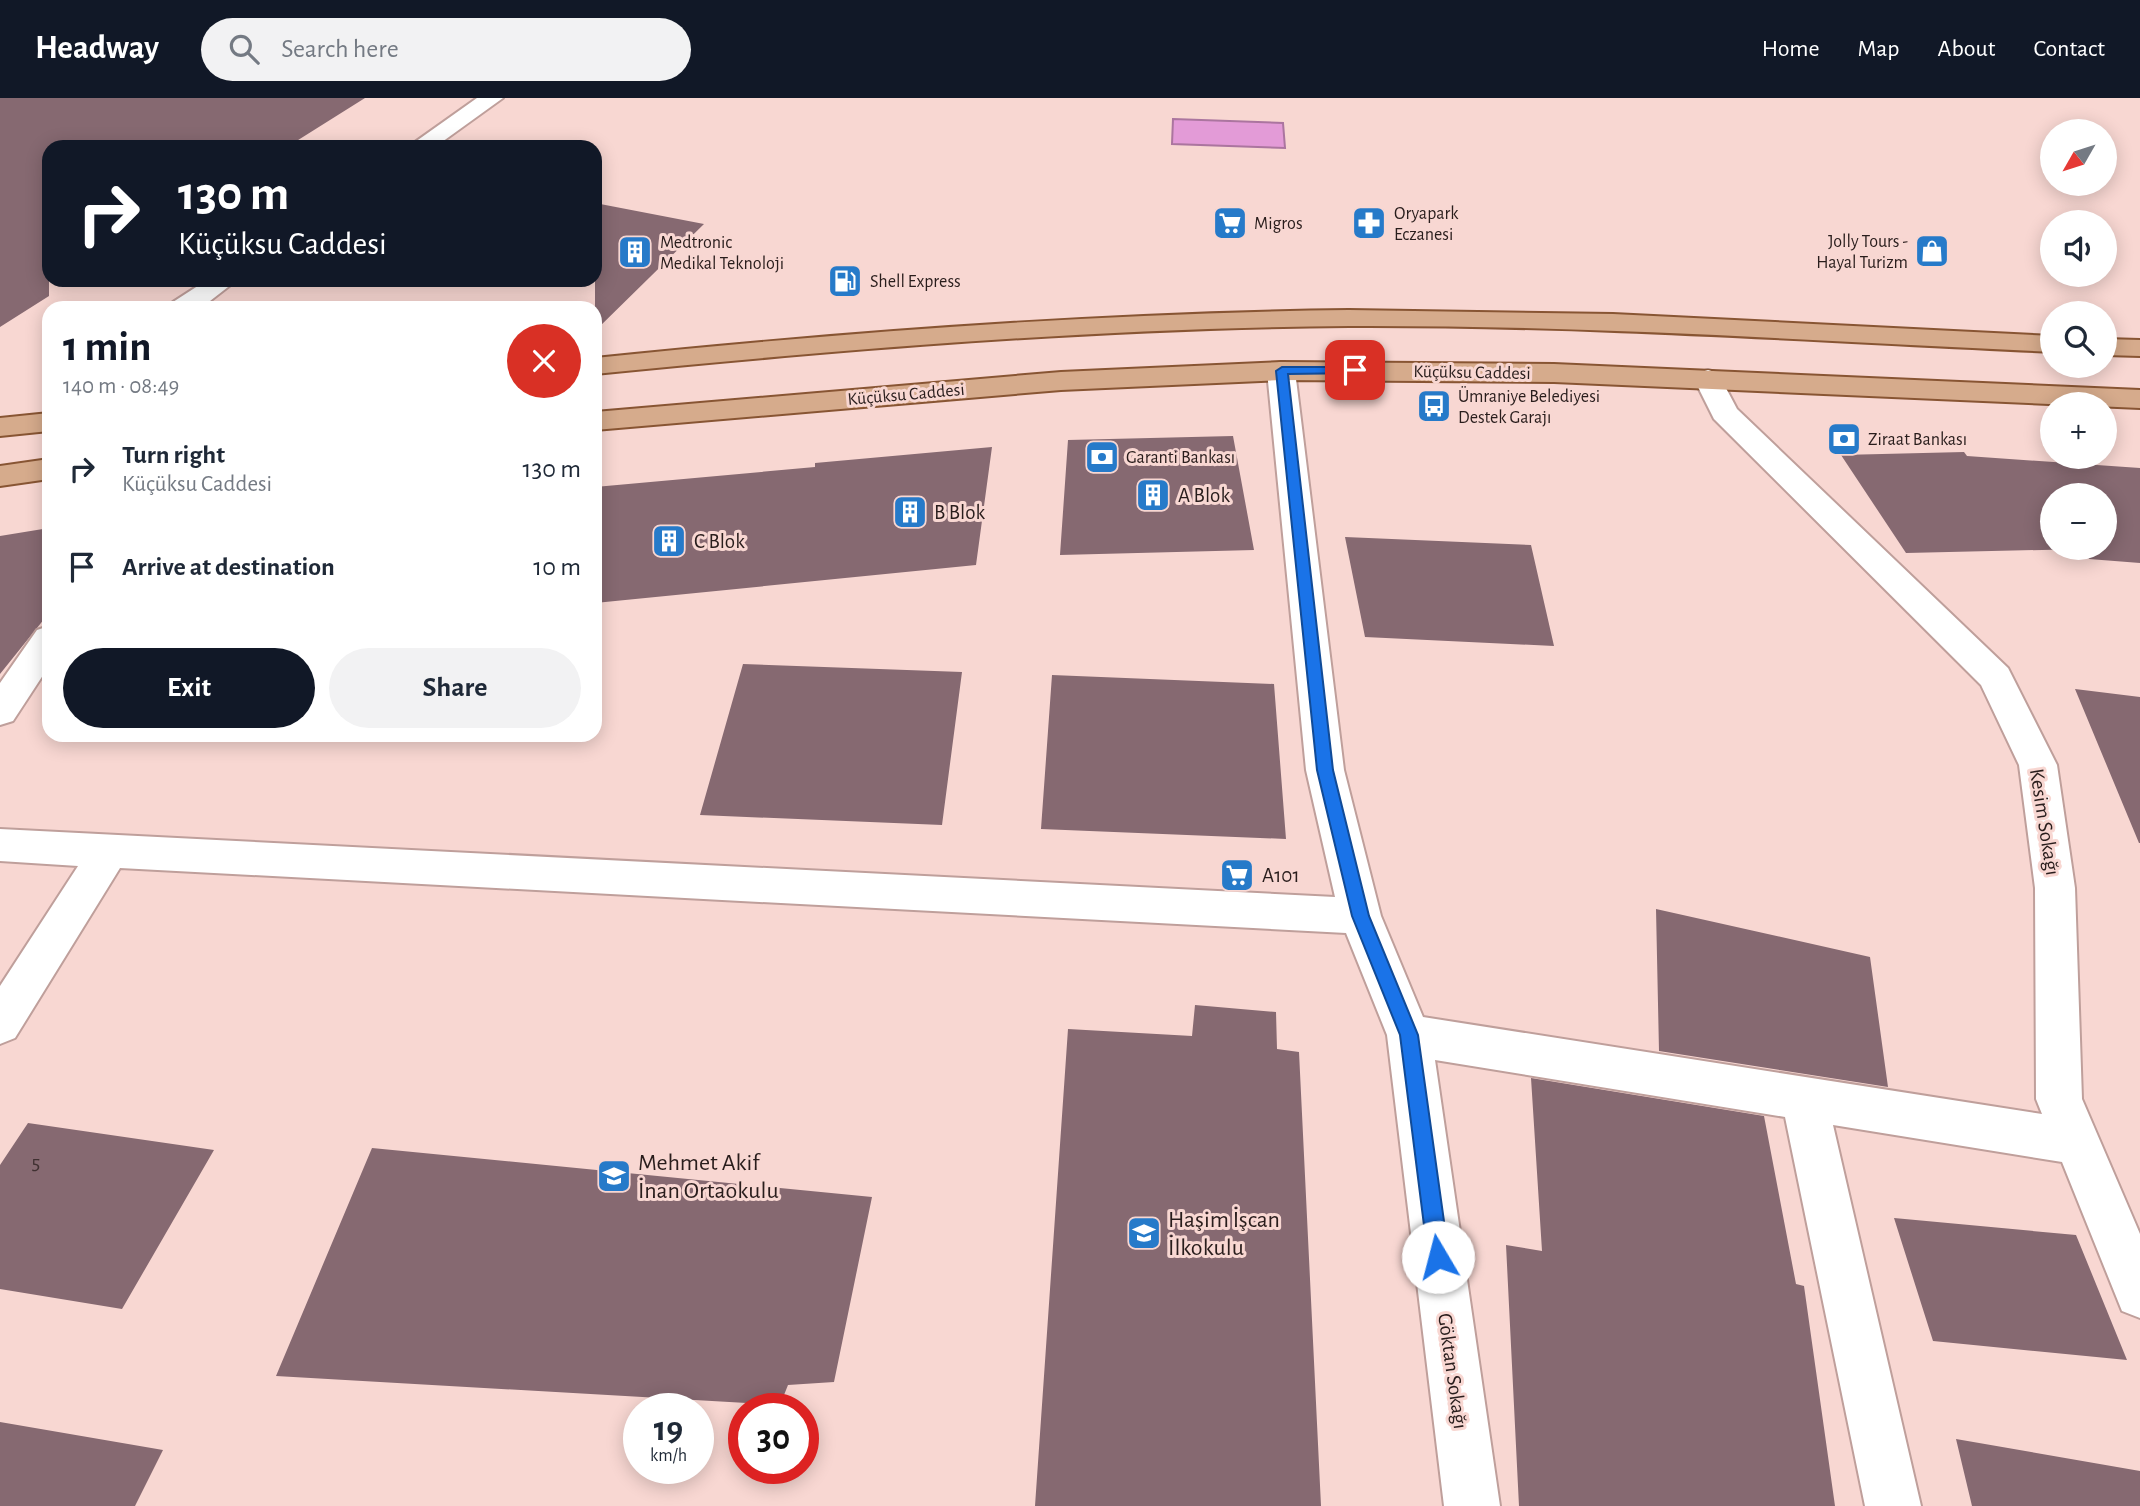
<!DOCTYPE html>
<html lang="en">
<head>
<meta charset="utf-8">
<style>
	body { margin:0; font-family:"Alegreya Sans",sans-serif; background:#f2f2f3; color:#1f2937; height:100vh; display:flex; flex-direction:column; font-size:26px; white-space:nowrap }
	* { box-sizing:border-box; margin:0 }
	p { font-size:23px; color:#747a83 }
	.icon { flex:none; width:38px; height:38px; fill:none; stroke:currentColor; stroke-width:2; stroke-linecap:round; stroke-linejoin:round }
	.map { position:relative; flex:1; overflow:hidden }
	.panel { position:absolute; left:42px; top:203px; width:560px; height:441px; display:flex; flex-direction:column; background:#fff; border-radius:21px; box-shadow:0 4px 18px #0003 }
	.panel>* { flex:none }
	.guide { position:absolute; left:42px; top:42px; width:560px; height:147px; border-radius:21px; box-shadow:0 4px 18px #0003; background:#111827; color:#fff; overflow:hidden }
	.needle { width:46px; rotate:231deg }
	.buttons { position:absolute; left:2040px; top:21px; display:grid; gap:14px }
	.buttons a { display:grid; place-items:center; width:77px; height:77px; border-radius:50%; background:#fff; box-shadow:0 4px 18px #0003; font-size:35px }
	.speed { position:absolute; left:623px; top:1295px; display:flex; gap:14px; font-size:35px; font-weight:700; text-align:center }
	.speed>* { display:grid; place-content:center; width:91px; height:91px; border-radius:50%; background:#fff; box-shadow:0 4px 18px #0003; line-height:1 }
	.speed small { font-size:18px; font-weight:400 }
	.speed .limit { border:10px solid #d22; background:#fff; color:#111 }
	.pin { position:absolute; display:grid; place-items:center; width:60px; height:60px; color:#fff; margin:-30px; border-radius:14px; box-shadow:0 4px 10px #0006 }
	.me { position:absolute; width:77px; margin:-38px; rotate:352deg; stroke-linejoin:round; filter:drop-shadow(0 0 5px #0008) }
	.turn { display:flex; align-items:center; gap:24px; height:147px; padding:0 21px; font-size:32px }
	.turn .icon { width:91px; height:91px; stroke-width:2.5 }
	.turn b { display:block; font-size:49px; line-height:60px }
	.round { display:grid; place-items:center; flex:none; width:74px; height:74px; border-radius:37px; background:#f2f2f3 }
	.overview { display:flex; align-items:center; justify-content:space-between; height:119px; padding:0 21px }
	h1 { font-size:42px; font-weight:600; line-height:52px; color:#111827 }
	.button { display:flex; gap:14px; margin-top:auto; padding:14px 21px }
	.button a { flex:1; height:80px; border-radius:42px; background:#111827; color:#fff; font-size:28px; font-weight:600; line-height:80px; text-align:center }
	.button a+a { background:#f2f2f3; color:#1f2937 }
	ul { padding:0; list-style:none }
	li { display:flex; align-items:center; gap:21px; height:98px; padding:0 21px }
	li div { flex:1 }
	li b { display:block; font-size:26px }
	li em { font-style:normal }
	header { display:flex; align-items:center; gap:42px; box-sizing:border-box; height:98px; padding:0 35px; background:#111827; color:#fff }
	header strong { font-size:33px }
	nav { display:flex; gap:38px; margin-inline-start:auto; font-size:24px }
	.search { width:490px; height:63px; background:#f2f2f3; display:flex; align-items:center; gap:18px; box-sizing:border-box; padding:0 24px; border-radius:38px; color:#747a83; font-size:26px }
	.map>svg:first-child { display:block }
	.water { fill:#e39bd7; stroke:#ab759f; stroke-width:2 }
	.building { fill:#866971; fill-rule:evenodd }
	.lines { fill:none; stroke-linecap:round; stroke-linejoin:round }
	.minor-casing { stroke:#bf9f9b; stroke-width:4 }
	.secondary-casing { stroke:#bf9f9b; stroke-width:4 }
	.primary-casing { stroke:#853; stroke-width:4 }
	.minor { fill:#fff; fill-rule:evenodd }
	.secondary { fill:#fff; fill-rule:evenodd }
	.primary { fill:#d6ab8c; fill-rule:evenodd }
	.route { fill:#1a73e8; stroke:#114b97; stroke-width:2 }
	.labels { text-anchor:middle; stroke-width:6; stroke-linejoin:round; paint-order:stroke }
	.far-poi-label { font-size:18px; fill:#291d1c; stroke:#f8d7d2; text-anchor:start }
	.far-street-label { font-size:18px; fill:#291d1c; stroke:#f8d7d2 }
	.poi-label { font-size:21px; fill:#291d1c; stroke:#f8d7d2; text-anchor:start }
	.street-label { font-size:21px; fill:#291d1c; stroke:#f8d7d2 }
	.near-number-label { font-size:21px; fill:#403031 }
	.near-poi-label { font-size:24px; fill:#291d1c; stroke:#f8d7d2; text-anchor:start }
</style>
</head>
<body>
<header>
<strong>Headway</strong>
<div class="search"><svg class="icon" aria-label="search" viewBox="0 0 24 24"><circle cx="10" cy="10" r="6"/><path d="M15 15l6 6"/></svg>Search here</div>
<nav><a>Home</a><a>Map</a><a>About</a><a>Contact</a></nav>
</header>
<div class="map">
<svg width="2140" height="1408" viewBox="0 0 2140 1408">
	<rect width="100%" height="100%" fill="#f8d7d2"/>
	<path class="water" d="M1173,21L1283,25L1285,50L1172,46Z"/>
	<path class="building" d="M0,0H365L287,49H49V198L0,229Z
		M595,105L704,126L595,233Z
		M1233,338L1254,452L1060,457L1068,342Z
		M992,349L976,467L595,505V389L815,369V365Z
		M1964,354L1967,358L2140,370V465L2089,461L2083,451L1906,455L1841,357ZM2053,397H2105V450H2053Z
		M49,430V515L0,576V438Z
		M1345,439L1531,447L1554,548L1365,539Z
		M743,566L962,574L942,727L700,717Z
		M1052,577L1274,586L1286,741L1041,731Z
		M2075,591L2140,599V745H2139Z
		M1656,811L1870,859L1888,989L1659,953Z
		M1195,907L1276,914L1277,951L1299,954L1321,1408H1035L1068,931L1192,938Z
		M1531,980L1764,1018L1796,1186L1804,1188L1835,1408H1519L1506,1147L1542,1153Z
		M28,1025L214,1052L122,1211L0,1191V1067Z
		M372,1050L872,1099L834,1284L788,1287L780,1307L276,1278Z
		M1894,1120L2076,1137L2127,1262L1933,1243Z
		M0,1324L163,1352L135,1408H0Z
		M1956,1341L2140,1373V1408H1972Z"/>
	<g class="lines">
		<g class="minor-casing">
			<path id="minor" d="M1281,264L1291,267L1295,273L1344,672L1381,818L1423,919L2042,1016L2036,1001L2035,790L2019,667L1981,587L1714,321L1694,281L1698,275L1708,272L1718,275L1737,311L2008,570L2057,667L2075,790L2082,1001L2140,1136V1220L2122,1213L2062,1064L1833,1027L1921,1408H1865L1785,1019L1435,962L1500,1408H1444L1387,937L1346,835L120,770L15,940L0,946V888L78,768L0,763V731L1335,799L1306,672L1267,273L1271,267Z
				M49,528V568L13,623L0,627V585L37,532Z"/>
		</g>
		<g class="secondary-casing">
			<path id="secondary" d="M477,0H503L435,49H408Z
				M207,182H237L201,210H170L173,204Z"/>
		</g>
		<g class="primary-casing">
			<path id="primary" d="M1349,212L1613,216L2053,238V254C1818,243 1584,227 1349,228C1097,230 846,251 595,276V260C846,234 1097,215 1349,212Z
				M2105,241L2140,242V258L2105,257Z
				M1281,264L1554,266L2140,292V310L1554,284L1281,282L1061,292L595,332V314L1061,274Z
				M49,315V333L0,338V320Z
				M49,361V381L0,388V368Z"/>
		</g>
		<use href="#minor" class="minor"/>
		<use href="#secondary" class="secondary"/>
		<use href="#primary" class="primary"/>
	</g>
	<path class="route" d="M1355,269L1361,272L1360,275L1288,276L1333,672L1369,818L1418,937L1449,1159L1446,1166L1438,1169L1431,1166L1428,1159L1400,937L1352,818L1317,672L1276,273L1282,269Z"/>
	<defs>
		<g id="supermarket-square" transform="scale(1.75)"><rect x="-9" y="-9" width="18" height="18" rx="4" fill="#267ac9" stroke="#f8d7d2"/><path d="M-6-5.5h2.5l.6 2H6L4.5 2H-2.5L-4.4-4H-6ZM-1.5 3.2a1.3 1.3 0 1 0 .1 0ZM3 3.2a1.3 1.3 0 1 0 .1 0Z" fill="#fff"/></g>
		<g id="pharmacy-square" transform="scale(1.75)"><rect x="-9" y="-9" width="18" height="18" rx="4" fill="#267ac9" stroke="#f8d7d2"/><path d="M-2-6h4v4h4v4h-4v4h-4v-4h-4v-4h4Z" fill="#fff"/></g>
		<g id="shop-square" transform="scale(1.75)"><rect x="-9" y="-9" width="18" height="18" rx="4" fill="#267ac9" stroke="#f8d7d2"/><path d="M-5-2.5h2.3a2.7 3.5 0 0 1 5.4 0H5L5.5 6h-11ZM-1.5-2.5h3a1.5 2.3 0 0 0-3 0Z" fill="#fff"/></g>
		<g id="building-square" transform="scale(1.75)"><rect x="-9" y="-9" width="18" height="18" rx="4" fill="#267ac9" stroke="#f8d7d2"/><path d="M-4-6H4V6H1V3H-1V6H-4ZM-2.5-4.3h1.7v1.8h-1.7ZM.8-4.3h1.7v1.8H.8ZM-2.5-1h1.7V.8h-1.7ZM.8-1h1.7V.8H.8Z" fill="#fff"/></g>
		<g id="fuel-square" transform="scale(1.75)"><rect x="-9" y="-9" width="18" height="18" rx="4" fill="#267ac9" stroke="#f8d7d2"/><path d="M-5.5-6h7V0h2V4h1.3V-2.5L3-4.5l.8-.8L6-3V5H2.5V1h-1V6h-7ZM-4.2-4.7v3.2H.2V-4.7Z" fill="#fff"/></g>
		<g id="bus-square" transform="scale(1.75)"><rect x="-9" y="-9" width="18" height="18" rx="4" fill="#267ac9" stroke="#f8d7d2"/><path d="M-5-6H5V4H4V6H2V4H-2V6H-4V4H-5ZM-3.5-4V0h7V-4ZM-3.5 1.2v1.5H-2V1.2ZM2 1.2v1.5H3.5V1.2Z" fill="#fff"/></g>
		<g id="bank-square" transform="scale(1.75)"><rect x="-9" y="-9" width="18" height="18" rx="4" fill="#267ac9" stroke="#f8d7d2"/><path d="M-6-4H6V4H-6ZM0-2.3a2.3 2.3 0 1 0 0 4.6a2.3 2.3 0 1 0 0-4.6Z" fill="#fff"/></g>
		<g id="school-square" transform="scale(1.75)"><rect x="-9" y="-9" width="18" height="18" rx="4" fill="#267ac9" stroke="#f8d7d2"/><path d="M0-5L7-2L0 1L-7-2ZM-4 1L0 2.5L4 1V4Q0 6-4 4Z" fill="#fff"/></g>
	</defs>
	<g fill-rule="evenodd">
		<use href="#supermarket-square" x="1230" y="125"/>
		<use href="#pharmacy-square" x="1369" y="125"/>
		<use href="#shop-square" x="1932" y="153"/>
		<use href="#building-square" x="635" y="154"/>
		<use href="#fuel-square" x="845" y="183"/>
		<use href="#bus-square" x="1434" y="308"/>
		<use href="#bank-square" x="1844" y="341"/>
		<use href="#bank-square" x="1102" y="359"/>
		<use href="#building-square" x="1153" y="397"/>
		<use href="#building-square" x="910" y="414"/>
		<use href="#building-square" x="669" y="443"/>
		<use href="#supermarket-square" x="1237" y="777"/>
		<use href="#school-square" x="614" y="1078"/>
		<use href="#school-square" x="1144" y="1135"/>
	</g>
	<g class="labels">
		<g class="far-poi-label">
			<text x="1394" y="121">Oryapark<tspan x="1394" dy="21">Eczanesi</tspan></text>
			<text x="1254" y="131">Migros</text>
			<text x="1908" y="149" text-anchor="end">Jolly Tours -<tspan x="1908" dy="21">Hayal Turizm</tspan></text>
			<text x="660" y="150">Medtronic<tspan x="660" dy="21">Medikal Teknoloji</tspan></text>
			<text x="870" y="189">Shell Express</text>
			<text x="1458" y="304">Ümraniye Belediyesi<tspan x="1458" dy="21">Destek Garajı</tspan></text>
			<text x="1868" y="347">Ziraat Bankası</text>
			<text x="1126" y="365">Garanti Bankası</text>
		</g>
		<g class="far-street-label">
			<text transform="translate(1472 274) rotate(1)" y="6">Küçüksu Caddesi</text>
			<text transform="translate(906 296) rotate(-5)" y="6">Küçüksu Caddesi</text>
		</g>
		<g class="poi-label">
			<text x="1178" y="404">A Blok</text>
			<text x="934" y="421">B Blok</text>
			<text x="694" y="450">C Blok</text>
			<text x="1262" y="784">A101</text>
		</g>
		<g class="street-label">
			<text transform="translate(2045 724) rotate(81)" y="7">Kesim Sokağı</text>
			<text transform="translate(1453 1273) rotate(82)" y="7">Göktan Sokağı</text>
		</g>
		<g class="near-number-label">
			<text x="36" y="1071">5</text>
		</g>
		<g class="near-poi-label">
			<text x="638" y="1072">Mehmet Akif<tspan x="638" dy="28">İnan Ortaokulu</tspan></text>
			<text x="1168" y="1129">Haşim İşcan<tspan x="1168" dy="28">İlkokulu</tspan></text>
		</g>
	</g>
</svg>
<div class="buttons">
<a><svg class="needle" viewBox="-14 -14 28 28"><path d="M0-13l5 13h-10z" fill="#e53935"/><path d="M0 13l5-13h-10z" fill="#747a83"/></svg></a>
<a><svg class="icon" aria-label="sound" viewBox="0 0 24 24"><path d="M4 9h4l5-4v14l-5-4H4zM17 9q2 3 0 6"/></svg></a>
<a><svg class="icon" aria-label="search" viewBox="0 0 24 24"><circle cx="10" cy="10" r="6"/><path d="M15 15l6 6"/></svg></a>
<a>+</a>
<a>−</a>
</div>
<div class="speed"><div>19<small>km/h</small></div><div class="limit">30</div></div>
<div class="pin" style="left:1355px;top:272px;background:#d93025"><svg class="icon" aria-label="arrive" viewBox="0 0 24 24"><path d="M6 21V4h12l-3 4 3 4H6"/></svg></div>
<svg class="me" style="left:1438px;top:1159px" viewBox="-20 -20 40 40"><circle r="19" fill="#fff"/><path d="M0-13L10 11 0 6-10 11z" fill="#1a73e8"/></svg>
<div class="guide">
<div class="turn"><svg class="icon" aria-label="right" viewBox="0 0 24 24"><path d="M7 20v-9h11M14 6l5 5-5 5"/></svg><div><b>130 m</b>Küçüksu Caddesi</div></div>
</div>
<section class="panel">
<div class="overview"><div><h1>1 min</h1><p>140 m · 08:49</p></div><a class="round" style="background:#d93025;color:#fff"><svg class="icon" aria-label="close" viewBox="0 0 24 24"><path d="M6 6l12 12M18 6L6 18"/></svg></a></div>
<ul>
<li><svg class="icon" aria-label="right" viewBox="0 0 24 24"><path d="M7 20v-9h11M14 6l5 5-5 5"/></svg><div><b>Turn right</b><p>Küçüksu Caddesi</p></div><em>130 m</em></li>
<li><svg class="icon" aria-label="arrive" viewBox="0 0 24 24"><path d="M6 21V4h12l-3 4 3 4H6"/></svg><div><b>Arrive at destination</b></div><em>10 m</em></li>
</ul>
<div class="button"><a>Exit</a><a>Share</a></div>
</section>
</div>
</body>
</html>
